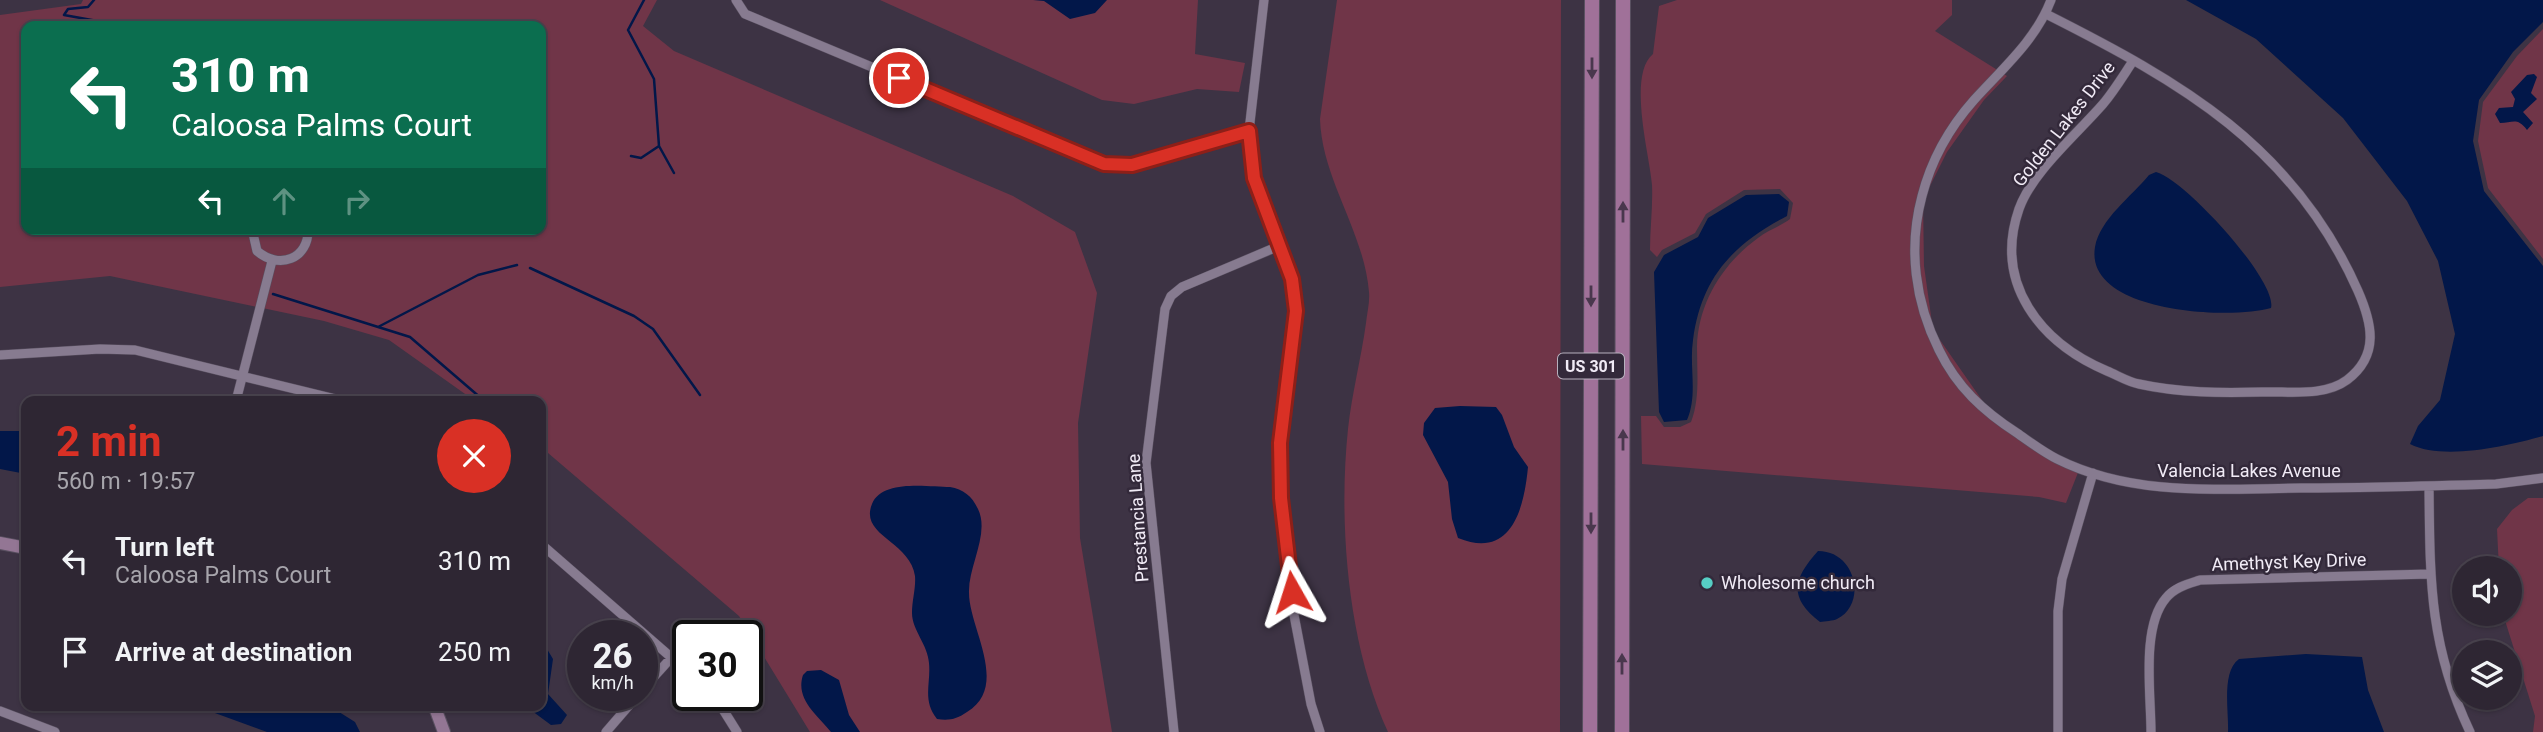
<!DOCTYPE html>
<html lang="en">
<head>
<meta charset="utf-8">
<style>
	body { margin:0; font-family:Roboto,sans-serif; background:#3a323f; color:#f1f3f6; height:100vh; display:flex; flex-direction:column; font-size:26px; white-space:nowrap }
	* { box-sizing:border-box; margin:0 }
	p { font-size:23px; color:#a7a5ac }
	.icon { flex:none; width:38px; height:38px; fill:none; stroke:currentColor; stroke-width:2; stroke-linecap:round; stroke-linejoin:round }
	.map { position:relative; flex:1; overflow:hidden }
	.side { position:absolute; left:21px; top:396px; width:525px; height:315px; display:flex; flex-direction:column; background:#2e2633; border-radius:14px; box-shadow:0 2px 5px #0004,0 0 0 2px #49434e }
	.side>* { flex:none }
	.banner { position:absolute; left:21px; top:21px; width:525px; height:214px; border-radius:14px; box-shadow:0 2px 5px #0004,0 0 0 2px #49434e; background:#0b6e4f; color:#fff; overflow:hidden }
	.buttons { position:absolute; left:2452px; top:556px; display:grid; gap:14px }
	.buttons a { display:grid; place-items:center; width:70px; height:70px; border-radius:50%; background:#2e2633; box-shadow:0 2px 5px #0004,0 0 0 2px #49434e; font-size:35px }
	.speed { position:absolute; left:567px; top:620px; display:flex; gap:14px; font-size:35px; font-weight:700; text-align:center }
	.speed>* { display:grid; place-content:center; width:91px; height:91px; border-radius:50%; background:#2e2633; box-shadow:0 2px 5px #0004,0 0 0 2px #49434e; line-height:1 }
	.speed small { font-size:18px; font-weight:400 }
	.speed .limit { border:4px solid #111; border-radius:10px; background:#fff; color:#111 }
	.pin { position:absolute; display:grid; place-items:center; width:60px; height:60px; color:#fff; margin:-30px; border:4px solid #fff; border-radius:50%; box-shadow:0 2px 7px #0007 }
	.me { position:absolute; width:77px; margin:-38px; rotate:354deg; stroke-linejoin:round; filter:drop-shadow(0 0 5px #0008) }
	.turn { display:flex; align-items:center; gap:24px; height:147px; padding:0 35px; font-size:32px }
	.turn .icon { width:91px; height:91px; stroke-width:2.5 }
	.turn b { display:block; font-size:49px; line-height:60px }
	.lanes { display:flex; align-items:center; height:66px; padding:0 35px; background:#0003; justify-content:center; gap:35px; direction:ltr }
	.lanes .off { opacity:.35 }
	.round { display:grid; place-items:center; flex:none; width:74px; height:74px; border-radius:37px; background:#3a323f }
	.summary { display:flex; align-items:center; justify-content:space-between; height:119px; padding:0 35px }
	h1 { font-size:42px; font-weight:700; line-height:52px; color:#d93025 }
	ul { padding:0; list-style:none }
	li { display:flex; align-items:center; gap:21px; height:91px; padding:0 35px }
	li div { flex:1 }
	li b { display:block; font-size:26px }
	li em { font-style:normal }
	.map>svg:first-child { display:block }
	.green { fill:#703548; fill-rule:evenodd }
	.water { fill:#021749 }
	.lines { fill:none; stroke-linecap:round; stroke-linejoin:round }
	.stream { stroke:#021749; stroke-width:2.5 }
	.street-casing { stroke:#595060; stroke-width:10 }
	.secondary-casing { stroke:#595060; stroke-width:14 }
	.primary-casing { stroke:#595060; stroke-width:16 }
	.street { stroke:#877b90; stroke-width:9 }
	.secondary { stroke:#937694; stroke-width:12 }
	.primary { stroke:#a07199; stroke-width:14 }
	.oneway { fill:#49374d }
	.route-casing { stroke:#8d1f18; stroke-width:18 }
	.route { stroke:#d93025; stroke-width:12 }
	.poi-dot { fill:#56cec4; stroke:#33293a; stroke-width:2.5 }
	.labels { text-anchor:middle; stroke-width:5; stroke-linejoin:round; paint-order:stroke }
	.shield { fill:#33293a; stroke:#b8b1be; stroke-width:2 }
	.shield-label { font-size:16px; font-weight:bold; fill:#f1ebf6 }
	.street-label { font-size:18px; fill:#f1ebf6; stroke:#33293a }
	.poi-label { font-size:18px; fill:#f1ebf6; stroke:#33293a; text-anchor:start }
</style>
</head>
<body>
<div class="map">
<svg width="2543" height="732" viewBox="0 0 2543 732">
	<rect width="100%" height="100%" fill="#3d3344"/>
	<path class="green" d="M83,0H657L643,26L674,51L1013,196L1075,232L1097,293L1078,423L1080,538L1112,732H810L739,616L541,447V401H475L389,340L324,321L110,276L0,287V15L81,4ZM26,26H541V229H26Z
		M880,0H1198L1195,54L1245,63L1239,92L1197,89L1134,104L1102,100Z
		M1337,0H1561L1560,732H1388C1348,645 1338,524 1348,429C1352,393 1361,359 1366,323C1367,313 1370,302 1369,292C1364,231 1322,180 1320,119Z
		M1677,0H1952V15L1935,31L2007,76L1984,100L1947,152L1923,200L1924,266L1933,330L1984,403L2043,450L2081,465L2066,503L2039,497L1642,464L1641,416H1656L1664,427H1680L1691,422C1700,399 1697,373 1697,347C1698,303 1723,263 1758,238C1768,230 1781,226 1790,219L1793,203L1780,189L1744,190L1706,214L1695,233L1662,250L1657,257L1650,250C1650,229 1653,206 1652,185C1650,156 1627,75 1653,54L1659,6Z
		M2543,29V259L2488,188L2478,141L2483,102L2517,56Z
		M2528,498H2543V732H2533L2535,716L2503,614H2510V569H2499L2497,529L2512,510Z"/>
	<path class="water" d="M1033,0H1107L1095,13L1070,19L1044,1Z
		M2186,0H2543V22L2513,52L2479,100L2473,141L2484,191L2543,266V436C2508,446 2443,461 2410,444L2418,426L2440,400L2455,334L2438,261L2407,201L2343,118L2256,39Z
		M2534,74L2537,77L2531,93L2537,99L2523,112L2533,123L2527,130C2517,117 2513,123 2500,123L2495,114L2499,108L2513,107L2515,99L2511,92L2527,75Z
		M2156,172C2183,178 2278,281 2271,308C2230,320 2084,313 2095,247C2100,219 2132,196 2149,175Z
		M1779,194L1789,202L1787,216C1733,244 1701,278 1693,340C1689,367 1698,395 1687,420L1664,422L1659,412L1654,272L1664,255L1698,237L1708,218L1746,195Z
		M1460,406L1496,407L1502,415L1514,447L1528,467C1524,508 1512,560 1458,538L1452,519L1448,482L1423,435L1424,423L1435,408Z
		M0,431H26V474L0,469Z
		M950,487C963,489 972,496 978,509C990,534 968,566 969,593C969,628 1010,686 967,712C957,719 949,721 937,719C922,700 931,684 929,663C928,645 912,630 912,613C912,600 916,588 915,576C910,541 859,536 872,504C882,479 928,487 950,487Z
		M1818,551C1857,551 1867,605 1837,619C1833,621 1825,621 1820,622C1788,597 1793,579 1818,551Z
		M541,639L553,659L548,694L567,715L561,724L551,725L524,705H541Z
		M2306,654L2362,657L2368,690L2384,732H2228C2229,712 2221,672 2239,659Z
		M821,670L839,680L849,715L860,732H831C817,715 795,699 803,675L807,671Z
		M193,705H328L355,722L360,732H267Z"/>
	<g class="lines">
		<path class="stream" d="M94,0L88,7L68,9L64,15L125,26
			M644,0L628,30L654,79L659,146L674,173
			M631,156L641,158L659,146
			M530,268L634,316L653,329L700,395
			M273,294L410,337L482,399
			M378,327L478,275L517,265"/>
		<g class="street-casing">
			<path id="street" d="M736,0L745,14L1104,164L1132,165L1249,131
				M1264,0L1249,131L1254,178L1292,279L1296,311L1280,443L1281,497L1294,615L1311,704L1320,732
				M2051,0C2036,40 2002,69 1974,100C1950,127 1931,161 1922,196C1908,248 1915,302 1939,350C1957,387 1983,411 2017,433C2030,442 2043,452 2057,459C2133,497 2218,489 2301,488C2366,488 2431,486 2496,484L2543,478
				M2046,14C2181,82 2294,146 2358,291C2372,323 2380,355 2347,380C2324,397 2289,391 2262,392C2220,393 2180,393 2139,384C2128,382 2117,375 2107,371C2041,343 1993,284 2019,209C2032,172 2077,134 2103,104C2114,91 2123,76 2133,61
				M252,229L257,251C279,270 309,259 308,229
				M0,355L100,349L135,350L344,401
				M236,401L272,261
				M2429,486C2430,580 2429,645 2470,732
				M541,544L688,672
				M642,690L671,658
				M714,695L737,732
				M0,711L55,732
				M606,732L638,695
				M1174,732L1146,463L1165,309L1171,296L1182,287L1279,246
				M2058,732V611L2062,579L2093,473
				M2151,732C2151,694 2141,627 2166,598C2175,587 2188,584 2200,580L2430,574"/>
		</g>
		<g class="secondary-casing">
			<path id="secondary" d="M0,543L26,548
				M434,705L444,732"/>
		</g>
		<g class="primary-casing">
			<path id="primary" d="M1590,732L1592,0
				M1622,732L1623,0"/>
		</g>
		<use href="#street" class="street"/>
		<use href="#secondary" class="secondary"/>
		<use href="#primary" class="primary"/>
	</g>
	<defs><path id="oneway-solid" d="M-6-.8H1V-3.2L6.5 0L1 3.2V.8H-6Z" transform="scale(1.75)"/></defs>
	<g class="oneway">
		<use href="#oneway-solid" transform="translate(1592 68) rotate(90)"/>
		<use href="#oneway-solid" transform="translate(1623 212) rotate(-90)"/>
		<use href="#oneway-solid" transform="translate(1591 296) rotate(90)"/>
		<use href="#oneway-solid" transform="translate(1623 440) rotate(-90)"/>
		<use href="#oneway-solid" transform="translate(1591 523) rotate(90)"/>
		<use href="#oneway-solid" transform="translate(1622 664) rotate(-90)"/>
	</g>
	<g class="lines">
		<g class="route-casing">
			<path id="route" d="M899,78L1104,164L1132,165L1249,131L1254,178L1292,279L1296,311L1280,443L1281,498L1292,592"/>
		</g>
		<use href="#route" class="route"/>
	</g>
	<circle class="poi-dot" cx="1707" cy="583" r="7"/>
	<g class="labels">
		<rect class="shield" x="1558" y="353.5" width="66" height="25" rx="5"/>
		<g class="shield-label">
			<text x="1591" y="372">US 301</text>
		</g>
		<g class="street-label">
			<text transform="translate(2064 124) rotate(-52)" y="6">Golden Lakes Drive</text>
			<text x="2249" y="477">Valencia Lakes Avenue</text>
			<text transform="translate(1138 518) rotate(-94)" y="6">Prestancia Lane</text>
			<text transform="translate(2289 562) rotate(-2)" y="6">Amethyst Key Drive</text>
		</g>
		<g class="poi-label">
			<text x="1721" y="589">Wholesome church</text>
		</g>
	</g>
</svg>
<div class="buttons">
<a><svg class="icon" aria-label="sound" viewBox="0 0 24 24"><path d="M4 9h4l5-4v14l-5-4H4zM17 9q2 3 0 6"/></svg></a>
<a><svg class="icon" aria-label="layers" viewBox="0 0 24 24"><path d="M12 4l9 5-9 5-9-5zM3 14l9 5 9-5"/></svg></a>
</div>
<div class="speed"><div>26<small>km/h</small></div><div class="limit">30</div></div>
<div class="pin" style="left:899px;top:78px;background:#d93025"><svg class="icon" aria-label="arrive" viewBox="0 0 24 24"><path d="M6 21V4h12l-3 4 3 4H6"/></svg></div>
<svg class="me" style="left:1292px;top:592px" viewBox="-20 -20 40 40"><path d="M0-17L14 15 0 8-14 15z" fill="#d93025" stroke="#fff" stroke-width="4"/></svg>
<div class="banner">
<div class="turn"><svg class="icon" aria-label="left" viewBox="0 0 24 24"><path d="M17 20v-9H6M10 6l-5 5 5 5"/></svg><div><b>310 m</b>Caloosa Palms Court</div></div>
<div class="lanes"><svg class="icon" aria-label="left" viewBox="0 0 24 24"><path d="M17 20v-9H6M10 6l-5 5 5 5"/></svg><svg class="icon off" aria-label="ahead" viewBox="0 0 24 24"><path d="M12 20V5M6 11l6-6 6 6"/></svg><svg class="icon off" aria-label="right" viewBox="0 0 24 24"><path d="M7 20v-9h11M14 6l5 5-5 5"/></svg></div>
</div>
<section class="side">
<div class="summary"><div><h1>2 min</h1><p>560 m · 19:57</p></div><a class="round" style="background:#d93025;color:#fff"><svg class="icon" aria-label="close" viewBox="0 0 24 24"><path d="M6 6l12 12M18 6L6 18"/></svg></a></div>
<ul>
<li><svg class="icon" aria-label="left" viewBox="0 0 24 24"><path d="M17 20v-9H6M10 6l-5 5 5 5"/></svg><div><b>Turn left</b><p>Caloosa Palms Court</p></div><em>310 m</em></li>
<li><svg class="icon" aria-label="arrive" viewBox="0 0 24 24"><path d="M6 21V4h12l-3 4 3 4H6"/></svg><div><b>Arrive at destination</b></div><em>250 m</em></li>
</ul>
</section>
</div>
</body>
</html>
